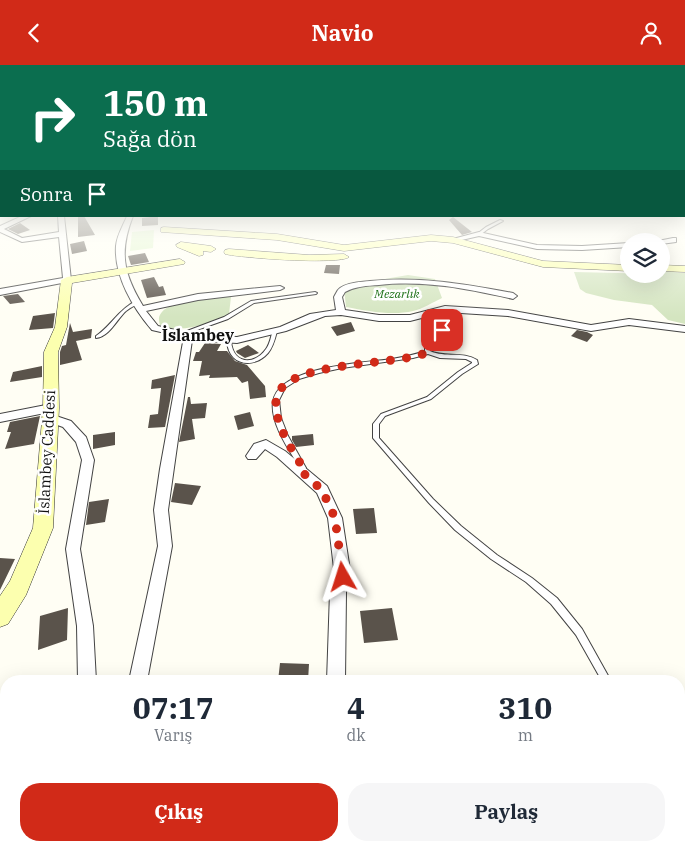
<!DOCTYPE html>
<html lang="tr">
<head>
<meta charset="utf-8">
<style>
	body { margin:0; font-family:"IBM Plex Serif",serif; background:#f6f6f7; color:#1f2937; height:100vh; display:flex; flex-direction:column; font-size:19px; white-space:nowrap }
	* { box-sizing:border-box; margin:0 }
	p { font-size:16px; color:#747a83 }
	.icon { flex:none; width:28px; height:28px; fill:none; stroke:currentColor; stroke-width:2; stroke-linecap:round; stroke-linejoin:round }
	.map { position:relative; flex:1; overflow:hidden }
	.drawer { position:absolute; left:0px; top:610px; width:685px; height:176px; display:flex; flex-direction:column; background:#fff; border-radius:20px 20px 0 0; box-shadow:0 5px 20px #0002 }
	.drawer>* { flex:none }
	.hud { position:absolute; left:0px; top:0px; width:685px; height:152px; box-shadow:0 5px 20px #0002; background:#0b6e4f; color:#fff; overflow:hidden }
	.buttons { position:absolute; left:620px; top:168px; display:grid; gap:10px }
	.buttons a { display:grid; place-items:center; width:50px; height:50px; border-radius:50%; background:#fff; box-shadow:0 5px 20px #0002; font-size:25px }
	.pin { position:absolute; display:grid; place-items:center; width:42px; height:42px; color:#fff; margin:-21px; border-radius:10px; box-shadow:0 2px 8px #0006 }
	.me { position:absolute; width:55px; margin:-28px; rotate:354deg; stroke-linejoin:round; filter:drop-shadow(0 0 4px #0008) }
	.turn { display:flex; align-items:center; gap:18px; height:105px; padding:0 20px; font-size:22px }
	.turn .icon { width:65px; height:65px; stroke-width:2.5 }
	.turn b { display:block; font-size:35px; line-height:42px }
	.then { display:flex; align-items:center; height:48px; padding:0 20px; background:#0003; gap:10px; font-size:19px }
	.eta { display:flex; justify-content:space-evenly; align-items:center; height:85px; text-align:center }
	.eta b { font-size:30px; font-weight:700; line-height:35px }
	.action { display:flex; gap:10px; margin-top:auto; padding:10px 20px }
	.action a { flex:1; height:58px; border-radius:20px; background:#d12a18; color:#fff; font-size:20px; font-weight:700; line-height:58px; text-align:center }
	.action a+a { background:#f6f6f7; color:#1f2937 }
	header { display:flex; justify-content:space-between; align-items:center; height:65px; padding:0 20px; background:#d12a18; color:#fff; font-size:22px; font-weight:700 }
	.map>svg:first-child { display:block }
	.cemetery { fill:#d4e5c0 }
	.pitch { fill:#e0f5cb }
	.building { fill:#5a534b }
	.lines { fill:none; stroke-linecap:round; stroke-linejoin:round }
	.lane-casing { stroke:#434343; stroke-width:2 }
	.street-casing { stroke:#434343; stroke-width:2 }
	.secondary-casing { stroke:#323232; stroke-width:1 }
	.lane { fill:#fff; fill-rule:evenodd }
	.street { fill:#fff; fill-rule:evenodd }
	.secondary { fill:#fcffaf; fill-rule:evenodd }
	.route { stroke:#d12a18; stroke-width:9; stroke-dasharray:0 16.2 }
	.labels { text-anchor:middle; stroke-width:5; stroke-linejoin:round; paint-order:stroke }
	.far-park-label { font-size:12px; font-style:italic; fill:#1d7118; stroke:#fff }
	.street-label { font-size:15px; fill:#101010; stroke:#fff }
	.far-district-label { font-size:16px; font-weight:bold; fill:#101010; stroke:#fff }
</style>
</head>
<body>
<header><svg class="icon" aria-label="back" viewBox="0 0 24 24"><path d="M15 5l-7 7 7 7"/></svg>Navio<svg class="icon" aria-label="person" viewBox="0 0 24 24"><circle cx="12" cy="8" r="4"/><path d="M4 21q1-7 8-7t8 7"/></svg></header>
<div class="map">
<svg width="685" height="786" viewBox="0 0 685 786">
	<rect width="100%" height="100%" fill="#fffef4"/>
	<path class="cemetery" d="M661,206L685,208V259L668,255L652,240L614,235L586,228L580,224L574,207L661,209Z
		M408,210L435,214L442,233C433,237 423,244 413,246C392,251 368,246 346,242L344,223L349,220Z
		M223,230L231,232L229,249C208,259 182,269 160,260C151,235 208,233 223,230Z"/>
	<path class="pitch" d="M154,165L153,183L130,186L132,167Z"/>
	<path class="building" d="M78,151H84L95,170L78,172Z
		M158,151V160L142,161V153Z
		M453,152L472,167L462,170L449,155Z
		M20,158L30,165L18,169L8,164Z
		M84,176L87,186L72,189L70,179Z
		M145,188L149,197L131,200L128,191Z
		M326,200H340L339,209L324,208Z
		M154,212L159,222L163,221L166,230L147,233L141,215Z
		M18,229L25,237L10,239L3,231Z
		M55,248L53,263L29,265L33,251Z
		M351,257L355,266L337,271L331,262Z
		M70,258L73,267L92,264L91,273L76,276L82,295L60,300V287L62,281L66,280Z
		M577,265L587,267L593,270L587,277L571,271Z
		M205,278L221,279L217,286H227L235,296L247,300L265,321L266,332L250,334L248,316L242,318L237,312L209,313L210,310L199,311L202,296H193L196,287H199Z
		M248,280L259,288L245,293L237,288L236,286Z
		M42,301V312L10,317L13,307Z
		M175,310L165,362L148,363L150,350L158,349L161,323L151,324L152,315Z
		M188,332H190L191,339L207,338L205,353L192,354L195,374L179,377Z
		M250,347L254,361L238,365L234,351Z
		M40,351L34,379L5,384L11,367H7L10,357Z
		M115,367V380L93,384V370Z
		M313,369L314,380L296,382L292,375V371Z
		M175,418L201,421L192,440L171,437Z
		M109,434L105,457L86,460L89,437Z
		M374,443L377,468L356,469L353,444Z
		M0,493L15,494L0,525Z
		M68,543L67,575L38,585L40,551Z
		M392,543L398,575L364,578L360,546Z
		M280,598L309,599L308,616H278Z"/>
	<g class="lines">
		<g class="lane-casing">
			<path id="lane" d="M500,155L503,156L488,164L480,170L477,169L486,162Z
				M315,227L317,228L316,229L254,238L228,254L183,270H179V269L224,252L251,236Z
				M136,236L140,237C136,240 131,242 126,246C117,254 109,272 96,273V271C111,261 119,244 136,236Z
				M433,245H437L445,259L442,269L429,281L430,286C445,293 463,286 477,295L478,299L462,309L431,334L385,351L379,359V373L433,434L461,461L497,490L532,513L557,533L582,564L611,616H602L576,570L551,539L526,517L491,494L455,465L429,438L373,373V359L381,349L427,332L458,307L472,298V297L466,294L440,293L428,289L413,293L342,303L319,308L299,314L285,323L279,335L281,353L288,371L306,403L303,408H299L298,406L300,403C289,385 270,358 273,337C278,301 364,298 392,294C403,292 414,290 425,286V281L438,268L441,259L433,246Z
				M273,265H275L277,266C275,274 273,282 268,288C253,305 228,300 227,276L229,275L231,276C233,299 254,301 266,284C270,279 271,271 273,265Z
				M679,674L685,676V686L679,684Z"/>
		</g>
		<g class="street-casing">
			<path id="street" d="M22,151H31L4,164L22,173L59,167L58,151H64L71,215L67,217L0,230V224L63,213L59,172L22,177L0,167V161Z
				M127,151H133C119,187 123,208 143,241L198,229L280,221L284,223L280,225L198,235L146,246L158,261L184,267L186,269L237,272L280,262L310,249L336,245L334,232C336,229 337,225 340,223C348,217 361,217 370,216C419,211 465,219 513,228L517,231L513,234C469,224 425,215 379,220C367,221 356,221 345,227L342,232L345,245L379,250H410L445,241L508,245L591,260L629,254L685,261V267L629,260L591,266L508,251L445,247L410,256H379L341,250L325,251L286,266L237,278L192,275L168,445L172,481L147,616H129L158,481L154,445L160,404L183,277L178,271L152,265C133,243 114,211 116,181C117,170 123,161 127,151Z
				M479,167L537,180L582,181L629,178V182L582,185L537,184L479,171L453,177L449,175Z
				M673,173H676V177L661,179V176H658Z
				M51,339L55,340L57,343L55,346L0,357V349Z
				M50,349L71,356L86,372L94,395L80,484L93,561L96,616H78L77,561L66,484L82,395L76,377L63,362L46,356L44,353L46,350Z
				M266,375L285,386L327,421L342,453L351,512L346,527L345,616H327L330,527L335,512L328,453L317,428L277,392L265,384L256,394H248L246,391L254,379Z
				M58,780H81L79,786H56Z
				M117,780H139L141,786H119Z
				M334,780H356V786H334Z"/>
		</g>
		<g class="secondary-casing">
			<path id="secondary" d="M164,162L277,169L344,180L431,170L453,172L543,196L629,200V206L543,202L453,178L431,176L344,186L277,175L161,167V163Z
				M181,177L211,181L216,184L211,187L203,186V190L199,191L177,182L176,180Z
				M229,184L309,190L344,189L349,192C340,200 241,193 225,189L224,187L225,185Z
				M180,194L185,197L184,199L72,218L67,262L58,287L59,343L53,463L26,530L8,559L0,562V531L10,516L33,463L43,343L44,287L55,262L61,215L67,212Z
				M661,200L685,201V207L661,206Z"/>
		</g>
		<use href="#lane" class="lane"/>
		<use href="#street" class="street"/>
		<use href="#secondary" class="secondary"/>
	</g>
	<linearGradient id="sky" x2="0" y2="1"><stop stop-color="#92c2f0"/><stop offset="0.56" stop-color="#fffffa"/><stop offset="1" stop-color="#fffffa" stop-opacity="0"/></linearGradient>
	<rect width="685" height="252" fill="url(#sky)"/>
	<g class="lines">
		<path class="route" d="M343,512L335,453L322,425L301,406L303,403C292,384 274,359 276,335C281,294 397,302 428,287L427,281L438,272L442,265"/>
	</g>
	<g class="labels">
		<g class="far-park-label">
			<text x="397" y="233">Mezarlık</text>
		</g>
		<g class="street-label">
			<text transform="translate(47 387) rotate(-87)" y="5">İslambey Caddesi</text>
		</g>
		<g class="far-district-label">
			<text x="198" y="276">İslambey</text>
		</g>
	</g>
</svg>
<div class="buttons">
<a><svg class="icon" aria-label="layers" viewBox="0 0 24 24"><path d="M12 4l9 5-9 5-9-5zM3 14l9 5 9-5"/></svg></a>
</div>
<div class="pin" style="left:442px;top:265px;background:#d93025"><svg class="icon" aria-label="arrive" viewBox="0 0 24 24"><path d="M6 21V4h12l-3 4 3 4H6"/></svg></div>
<svg class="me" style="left:343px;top:512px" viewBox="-20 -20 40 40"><path d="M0-17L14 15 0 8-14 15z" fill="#d12a18" stroke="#fff" stroke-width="4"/></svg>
<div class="hud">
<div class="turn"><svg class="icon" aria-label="right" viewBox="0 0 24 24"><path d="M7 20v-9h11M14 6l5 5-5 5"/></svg><div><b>150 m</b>Sağa dön</div></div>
<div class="then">Sonra<svg class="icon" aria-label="arrive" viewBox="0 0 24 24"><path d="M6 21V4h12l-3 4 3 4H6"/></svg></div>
</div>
<section class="drawer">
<div class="eta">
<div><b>07:17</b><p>Varış</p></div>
<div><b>4</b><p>dk</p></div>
<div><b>310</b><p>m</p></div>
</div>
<div class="action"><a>Çıkış</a><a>Paylaş</a></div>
</section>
</div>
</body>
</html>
